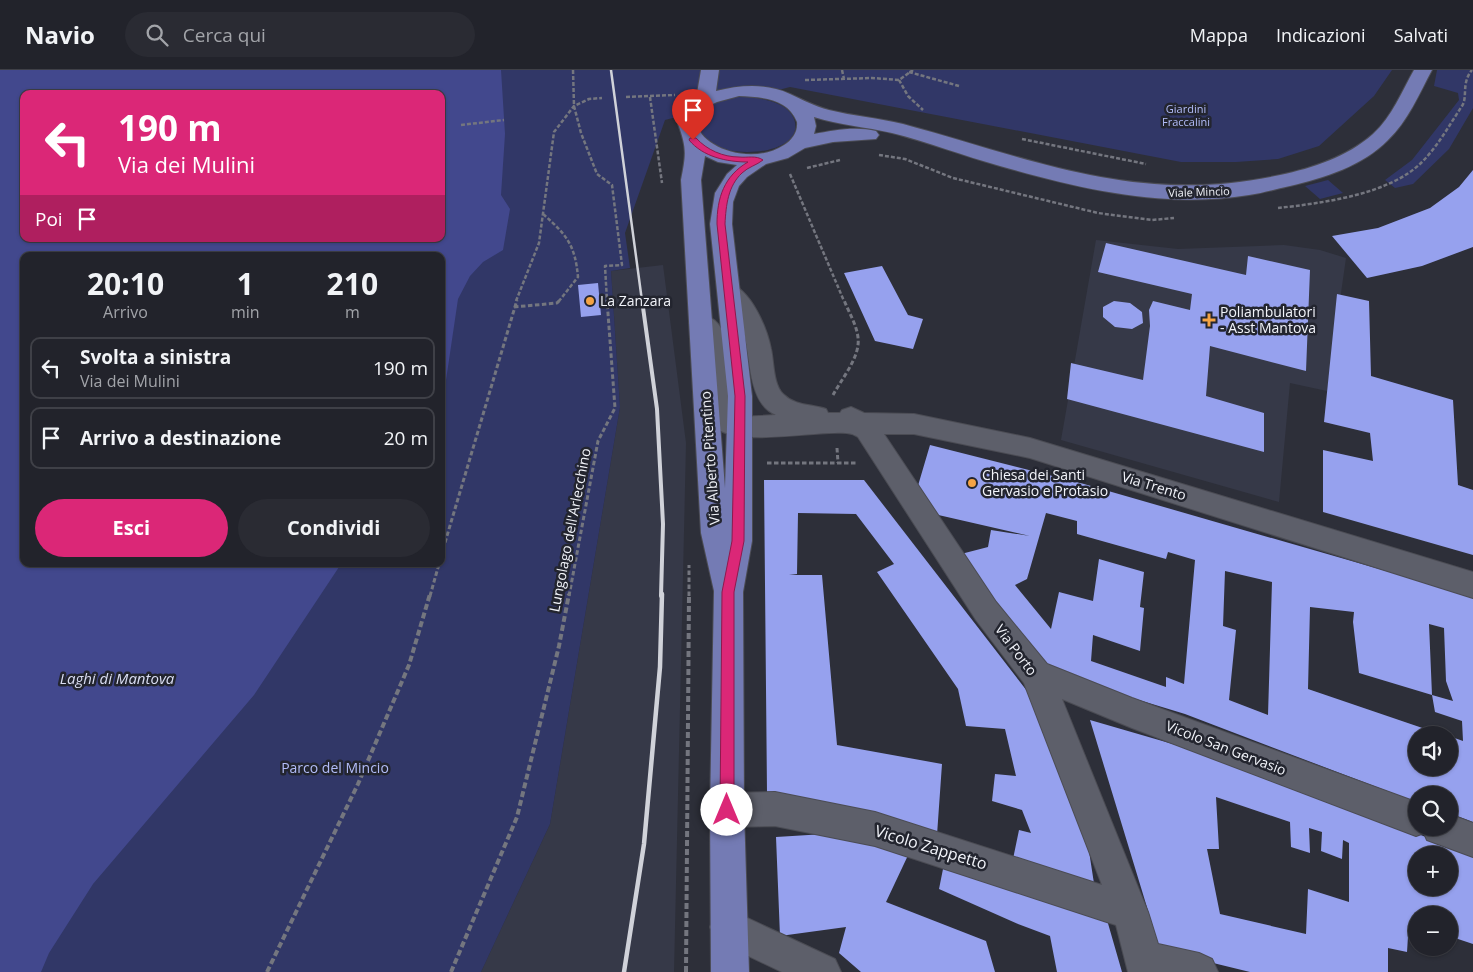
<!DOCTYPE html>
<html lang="it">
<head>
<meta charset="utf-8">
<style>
	body { margin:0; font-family:"Open Sans",sans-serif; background:#2a2b33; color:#f1f3f6; height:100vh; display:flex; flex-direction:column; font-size:19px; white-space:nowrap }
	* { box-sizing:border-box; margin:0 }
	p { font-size:16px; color:#a2a4a9 }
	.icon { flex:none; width:28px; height:28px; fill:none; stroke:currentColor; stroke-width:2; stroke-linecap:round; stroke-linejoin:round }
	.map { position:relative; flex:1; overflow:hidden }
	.sheet { position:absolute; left:20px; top:182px; width:425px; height:315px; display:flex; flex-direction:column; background:#22232b; border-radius:10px; box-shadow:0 1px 4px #0004,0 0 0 1px #3f4047 }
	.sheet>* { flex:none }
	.banner { position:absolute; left:20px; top:20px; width:425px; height:152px; border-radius:10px; box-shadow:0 1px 4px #0004,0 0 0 1px #3f4047; background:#db2777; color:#fff; overflow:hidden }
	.buttons { position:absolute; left:1408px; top:656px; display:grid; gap:10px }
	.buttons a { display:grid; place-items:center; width:50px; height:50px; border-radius:50%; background:#22232b; box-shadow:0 1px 4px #0004,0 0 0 1px #3f4047; font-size:25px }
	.pin { position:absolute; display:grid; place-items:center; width:42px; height:42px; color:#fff; margin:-51px -21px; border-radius:50% 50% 50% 0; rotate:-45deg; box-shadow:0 0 5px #0007 }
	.pin .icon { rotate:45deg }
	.me { position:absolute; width:55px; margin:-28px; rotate:0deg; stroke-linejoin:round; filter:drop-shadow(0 0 4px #0008) }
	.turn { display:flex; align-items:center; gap:18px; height:105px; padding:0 15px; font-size:22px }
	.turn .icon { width:65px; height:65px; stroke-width:2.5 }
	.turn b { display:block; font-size:35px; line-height:42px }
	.then { display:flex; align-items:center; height:48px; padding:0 15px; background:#0003; gap:10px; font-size:19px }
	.eta { display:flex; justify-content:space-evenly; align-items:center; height:85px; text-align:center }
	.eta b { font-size:30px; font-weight:700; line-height:35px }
	.primary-button { display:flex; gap:10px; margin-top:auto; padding:10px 15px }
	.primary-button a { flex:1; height:58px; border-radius:30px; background:#db2777; color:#fff; font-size:20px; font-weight:700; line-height:58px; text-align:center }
	.primary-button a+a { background:#2a2b33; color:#f1f3f6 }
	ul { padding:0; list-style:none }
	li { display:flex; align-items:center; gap:15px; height:62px; margin:0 10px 8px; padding:0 5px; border:2px solid #3f4047; border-radius:10px }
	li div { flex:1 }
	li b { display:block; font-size:19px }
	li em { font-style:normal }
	header { display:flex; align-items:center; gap:30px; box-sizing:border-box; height:70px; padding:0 25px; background:#22232b; border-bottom:1px solid #3f4047 }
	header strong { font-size:24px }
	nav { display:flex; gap:28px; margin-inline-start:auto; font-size:18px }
	.search { width:350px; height:45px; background:#2a2b33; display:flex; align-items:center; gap:12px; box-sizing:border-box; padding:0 18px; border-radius:28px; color:#a2a4a9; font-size:19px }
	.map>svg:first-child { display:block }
	.built { fill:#363948 }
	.green { fill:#313767; fill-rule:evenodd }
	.water { fill:#42488d; fill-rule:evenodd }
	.building { fill:#96a1ee; fill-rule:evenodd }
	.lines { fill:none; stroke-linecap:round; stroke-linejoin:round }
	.minor-casing { stroke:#4b4c54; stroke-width:2 }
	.major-casing { stroke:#4b4c54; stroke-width:2 }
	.path-far2 { stroke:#74767f; stroke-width:2.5; stroke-dasharray:4 2; stroke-linecap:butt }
	.path-far1 { stroke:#74767f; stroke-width:3; stroke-dasharray:4.5 2.5; stroke-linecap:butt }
	.path { stroke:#74767f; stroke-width:4; stroke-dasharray:6 3; stroke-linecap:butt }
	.minor { fill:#5d5f6a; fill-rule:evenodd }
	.major { fill:#747bb4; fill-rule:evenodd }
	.rail-far2 { stroke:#d0d2d9; stroke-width:2.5 }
	.rail-far1 { stroke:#d0d2d9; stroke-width:4 }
	.rail { stroke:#d0d2d9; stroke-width:4.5 }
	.route { fill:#db2777; stroke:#8e194d }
	.poi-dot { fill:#f4a344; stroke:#23252f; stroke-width:2 }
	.labels { text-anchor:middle; stroke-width:5; stroke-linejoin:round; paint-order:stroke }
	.far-park-label { font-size:11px; fill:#b3bdf9; stroke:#23252f }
	.far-street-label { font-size:11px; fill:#f2f4fa; stroke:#23252f }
	.poi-label { font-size:14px; fill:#f2f4fa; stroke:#23252f; text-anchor:start }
	.street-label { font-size:14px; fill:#f2f4fa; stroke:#23252f }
	.park-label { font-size:14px; fill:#b3bdf9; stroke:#23252f }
	.water-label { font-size:15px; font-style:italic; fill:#dadef3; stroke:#23252f }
	.near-street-label { font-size:16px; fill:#f2f4fa; stroke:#23252f }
</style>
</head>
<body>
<header>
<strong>Navio</strong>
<div class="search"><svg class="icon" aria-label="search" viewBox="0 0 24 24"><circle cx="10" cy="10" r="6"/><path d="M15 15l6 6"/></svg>Cerca qui</div>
<nav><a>Mappa</a><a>Indicazioni</a><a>Salvati</a></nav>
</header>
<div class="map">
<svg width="1473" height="902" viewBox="0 0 1473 902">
	<rect width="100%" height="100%" fill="#2d2f39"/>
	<path class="built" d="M1096,170L1178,179L1284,175L1320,180L1346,188L1327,321L1290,313L1279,432L1061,370Z
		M663,195L686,373L674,902H481L550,754L620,337L611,201Z"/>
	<path class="green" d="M0,0H1392L1374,26L1319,76L1278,89L1236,92H1181L790,17L752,27C766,30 788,33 794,49C811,96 666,93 707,39L665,50L625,163L630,198L611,201L620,337L550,754L481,902H0ZM24,24H441V169H24ZM24,186H441V494H24Z
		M1437,0H1473V38L1449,79L1413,114L1395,118L1385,110L1412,90L1459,30L1458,23L1434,16Z
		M1328,110L1343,123L1320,129L1305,116Z"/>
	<path class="water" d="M0,0H501L505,64L501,125L510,139L503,180L483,192L470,206L458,229L441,344V186H24V494H341L254,625L93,814L49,883L41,902H0ZM24,24H441V169H24Z"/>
	<path class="building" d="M1473,100V177L1422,196L1367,208L1332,166L1378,158L1430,138L1459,117Z
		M1106,173L1246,205L1248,186L1310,200L1306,301L1210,276L1206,326L1264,343V382L1067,329L1071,293L1143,310L1150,256L1149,240L1153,231L1190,240L1192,224L1098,202Z
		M882,196L908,245L923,249L913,279L875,271L844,203Z
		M598,213L601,245L581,247L578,215Z
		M1337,224L1369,231L1371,306L1453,330L1458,415L1473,420V485L1323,442V380L1373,391L1370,363L1324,352Z
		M1114,231L1130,233L1142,242L1143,253L1132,259L1115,257L1103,247V237Z
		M930,375L1084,414L1473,526V752L1449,743V725H1416V732L1185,644L1047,602L996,541L961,484L988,477L991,460L1030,466L934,444L917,419ZM1046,443L1077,451V464L1166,489L1168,482L1195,490L1184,614L1166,607V617L1091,591L1093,565L1140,581L1144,538L1140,537L1144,502L1099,489L1093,531L1059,522L1051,559L1015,515L1027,509ZM1225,501L1272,512L1268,645L1229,630L1236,560L1223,556ZM1310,537L1354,542L1353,552L1359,603L1432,625L1429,554L1444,558L1446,611L1453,631L1432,625L1435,642L1462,651L1463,671L1449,666V698H1416V665H1443L1308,619Z
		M764,410H864L1027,621L1066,715L1089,781L1095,820L1013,789L1019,760L1031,763L1022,740L992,731L995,704L1016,706L1005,659L966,656L958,619L877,502L894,494L856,444L798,443L797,504L789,505H822L837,675L942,694L937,765L767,723Z
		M1090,650L1214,686L1473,785V874L1449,866V845H1416V854L1409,851L1407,882L1388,878V902H1250L1160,880ZM1216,727L1290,752L1291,777L1310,783L1309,758L1322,762L1321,781L1342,789L1343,770L1349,773V832L1308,819L1306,864L1220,844L1207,779H1219ZM1416,785H1449V818H1416Z
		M841,763L911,779L886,832L986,871L995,902H861L839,883L846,857L780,866L776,767Z
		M945,789L1105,843L1122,902H1057L1050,866L1018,854L939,819Z"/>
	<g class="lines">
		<g class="minor-casing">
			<path id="minor" d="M729,213C751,220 767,258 771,279C774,292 773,314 783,324C795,336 811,334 826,339L828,343H840L842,340L851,337L864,343L914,344L1030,368L1473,502V528L1030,388L914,364H884L996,532L1047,594L1132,628L1416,732V758H1449V744L1473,753V787L1427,770L1424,763L1416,766L1132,658L1062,629L1148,842L1158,874L1199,883L1212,889L1218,902H1128L1116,855L875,776L775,756L727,757L715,752L710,740L715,728L727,723L775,722L875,742L1102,815L1024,613L976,550L858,367C850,361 838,363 829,363C802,364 744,373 721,361C716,359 712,353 709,347L704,271L689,253L693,247C736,234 732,318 734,343L739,347L776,345C746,333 752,283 742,257C736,243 725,233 718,221L721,215Z
				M728,839L835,889L841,902H782L715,870L710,857L715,844Z"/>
		</g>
		<g class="major-casing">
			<path id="major" d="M701,0H719L716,21C741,15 766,13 790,24C803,30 814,36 829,40C853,46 879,48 903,54C1035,90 1140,136 1280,105C1313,98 1347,87 1373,64C1392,47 1402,21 1414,0H1432C1419,24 1408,51 1388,70C1363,96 1324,108 1290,116C1276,119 1263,123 1249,125C1165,139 1080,119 1000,96C964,86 928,72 892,63C866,57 839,55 814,47L816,56L814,64C833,60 856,56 876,61L879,65L876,69L833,72L805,78L788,88L766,94L747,107L739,116L733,132L732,154L752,326V471L743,522L744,740L749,902H711L710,740L714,521L701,463L681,110C686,85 687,78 678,54L686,36L696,29ZM739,26C761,27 788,28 797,52C798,62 792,70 784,75C738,105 661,55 717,32C724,30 732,28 739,26ZM705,86L718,92L737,95L727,104L715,123L710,154L728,326L725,418L701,110Z"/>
		</g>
		<path class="path-far2" d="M573,0L574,36L581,63L597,104L612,115L622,195L605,196L607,231
			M842,0L844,9
			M909,2L959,16
			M805,10L872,8L899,10L913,0
			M899,10L908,26L923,40
			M626,27L675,25
			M650,27L662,113
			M461,55L504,50
			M1022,69L1146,94
			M879,85L905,89L953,108L1098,143L1152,150L1174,148
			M807,98L840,90
			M790,104L844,231
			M1278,138C1322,133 1389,125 1422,92C1438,76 1450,54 1462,36C1468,27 1461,13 1472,0
			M543,144C567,165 575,175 578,207L559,231
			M516,231L539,173L554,62L574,36L589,29L602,28"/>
		<path class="path-far1" d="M514,237L557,233L560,230
			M833,325C841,310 856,292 858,275C860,260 849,243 844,230
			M837,378L838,393
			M767,393H856
			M441,486L517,230
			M430,526L439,494
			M569,526L598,371L615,338L607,230
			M689,526V495"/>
		<path class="path" d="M267,902L358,714L409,595L430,524
			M451,902L517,747L559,576L569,524
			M686,902L689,524"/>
		<use href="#minor" class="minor"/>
		<use href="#major" class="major"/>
		<path class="rail-far2" d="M611,0L642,231"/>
		<path class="rail-far1" d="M642,230L657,339L663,454L661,526"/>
		<path class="rail" d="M624,902L644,774L660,597L662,524"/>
	</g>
	<path class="route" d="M690,68H696C707,80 723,87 739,87C747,88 756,85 763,90C757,95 748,97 742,103C728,116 726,135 725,154L745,326L744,471L734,522V740L732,745L727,747L722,745L720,740L722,522L732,471L735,326L717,154C717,128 724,106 748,92C727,92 703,87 689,70Z"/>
	<g class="poi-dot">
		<circle cx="590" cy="231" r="5"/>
		<path d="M1206.5 242.5h5v5h5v5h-5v5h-5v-5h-5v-5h5z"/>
		<circle cx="972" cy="413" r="5"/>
	</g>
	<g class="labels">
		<g class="far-park-label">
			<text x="1186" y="43">Giardini<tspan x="1186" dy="13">Fraccalini</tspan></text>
		</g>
		<g class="far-street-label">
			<text transform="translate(1199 122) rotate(-2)" y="4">Viale Mincio</text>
		</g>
		<g class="poi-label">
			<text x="600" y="236">La Zanzara</text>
			<text x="1220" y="247">Poliambulatori<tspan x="1220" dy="16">- Asst Mantova</tspan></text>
			<text x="982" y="410">Chiesa dei Santi<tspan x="982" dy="16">Gervasio e Protasio</tspan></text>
		</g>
		<g class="street-label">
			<text transform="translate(710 388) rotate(-94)" y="5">Via Alberto Pitentino</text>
			<text transform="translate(1154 416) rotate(17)" y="5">Via Trento</text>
			<text transform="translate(570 460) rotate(-79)" y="5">Lungolago dell'Arlecchino</text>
			<text transform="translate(1016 580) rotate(53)" y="5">Via Porto</text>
			<text transform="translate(1226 678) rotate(21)" y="5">Vicolo San Gervasio</text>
		</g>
		<g class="park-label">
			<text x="335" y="703">Parco del Mincio</text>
		</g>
		<g class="water-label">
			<text x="117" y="614">Laghi di Mantova</text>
		</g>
		<g class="near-street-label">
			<text transform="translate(931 777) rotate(17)" y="6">Vicolo Zappetto</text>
		</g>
	</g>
</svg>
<div class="buttons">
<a><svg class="icon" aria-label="sound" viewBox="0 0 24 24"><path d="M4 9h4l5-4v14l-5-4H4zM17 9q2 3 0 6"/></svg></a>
<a><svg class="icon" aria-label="search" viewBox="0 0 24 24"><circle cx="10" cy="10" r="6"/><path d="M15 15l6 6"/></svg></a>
<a>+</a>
<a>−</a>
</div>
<div class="pin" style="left:693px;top:70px;background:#d93025"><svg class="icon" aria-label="arrive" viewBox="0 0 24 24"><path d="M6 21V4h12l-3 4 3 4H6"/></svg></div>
<svg class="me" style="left:727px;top:740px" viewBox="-20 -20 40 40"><circle r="19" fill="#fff"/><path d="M0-13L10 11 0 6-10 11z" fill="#db2777"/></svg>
<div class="banner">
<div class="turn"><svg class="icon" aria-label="left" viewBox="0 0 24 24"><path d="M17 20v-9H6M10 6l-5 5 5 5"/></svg><div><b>190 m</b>Via dei Mulini</div></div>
<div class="then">Poi<svg class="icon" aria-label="arrive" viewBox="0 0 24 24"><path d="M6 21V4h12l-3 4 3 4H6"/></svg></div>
</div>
<section class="sheet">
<div class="eta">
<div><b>20:10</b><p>Arrivo</p></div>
<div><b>1</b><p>min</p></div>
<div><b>210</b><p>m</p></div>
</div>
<ul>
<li><svg class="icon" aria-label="left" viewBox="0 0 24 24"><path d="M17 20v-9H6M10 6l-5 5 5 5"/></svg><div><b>Svolta a sinistra</b><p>Via dei Mulini</p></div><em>190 m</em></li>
<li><svg class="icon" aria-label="arrive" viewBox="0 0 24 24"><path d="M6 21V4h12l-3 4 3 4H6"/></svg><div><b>Arrivo a destinazione</b></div><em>20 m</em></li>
</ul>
<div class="primary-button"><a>Esci</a><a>Condividi</a></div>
</section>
</div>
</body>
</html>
